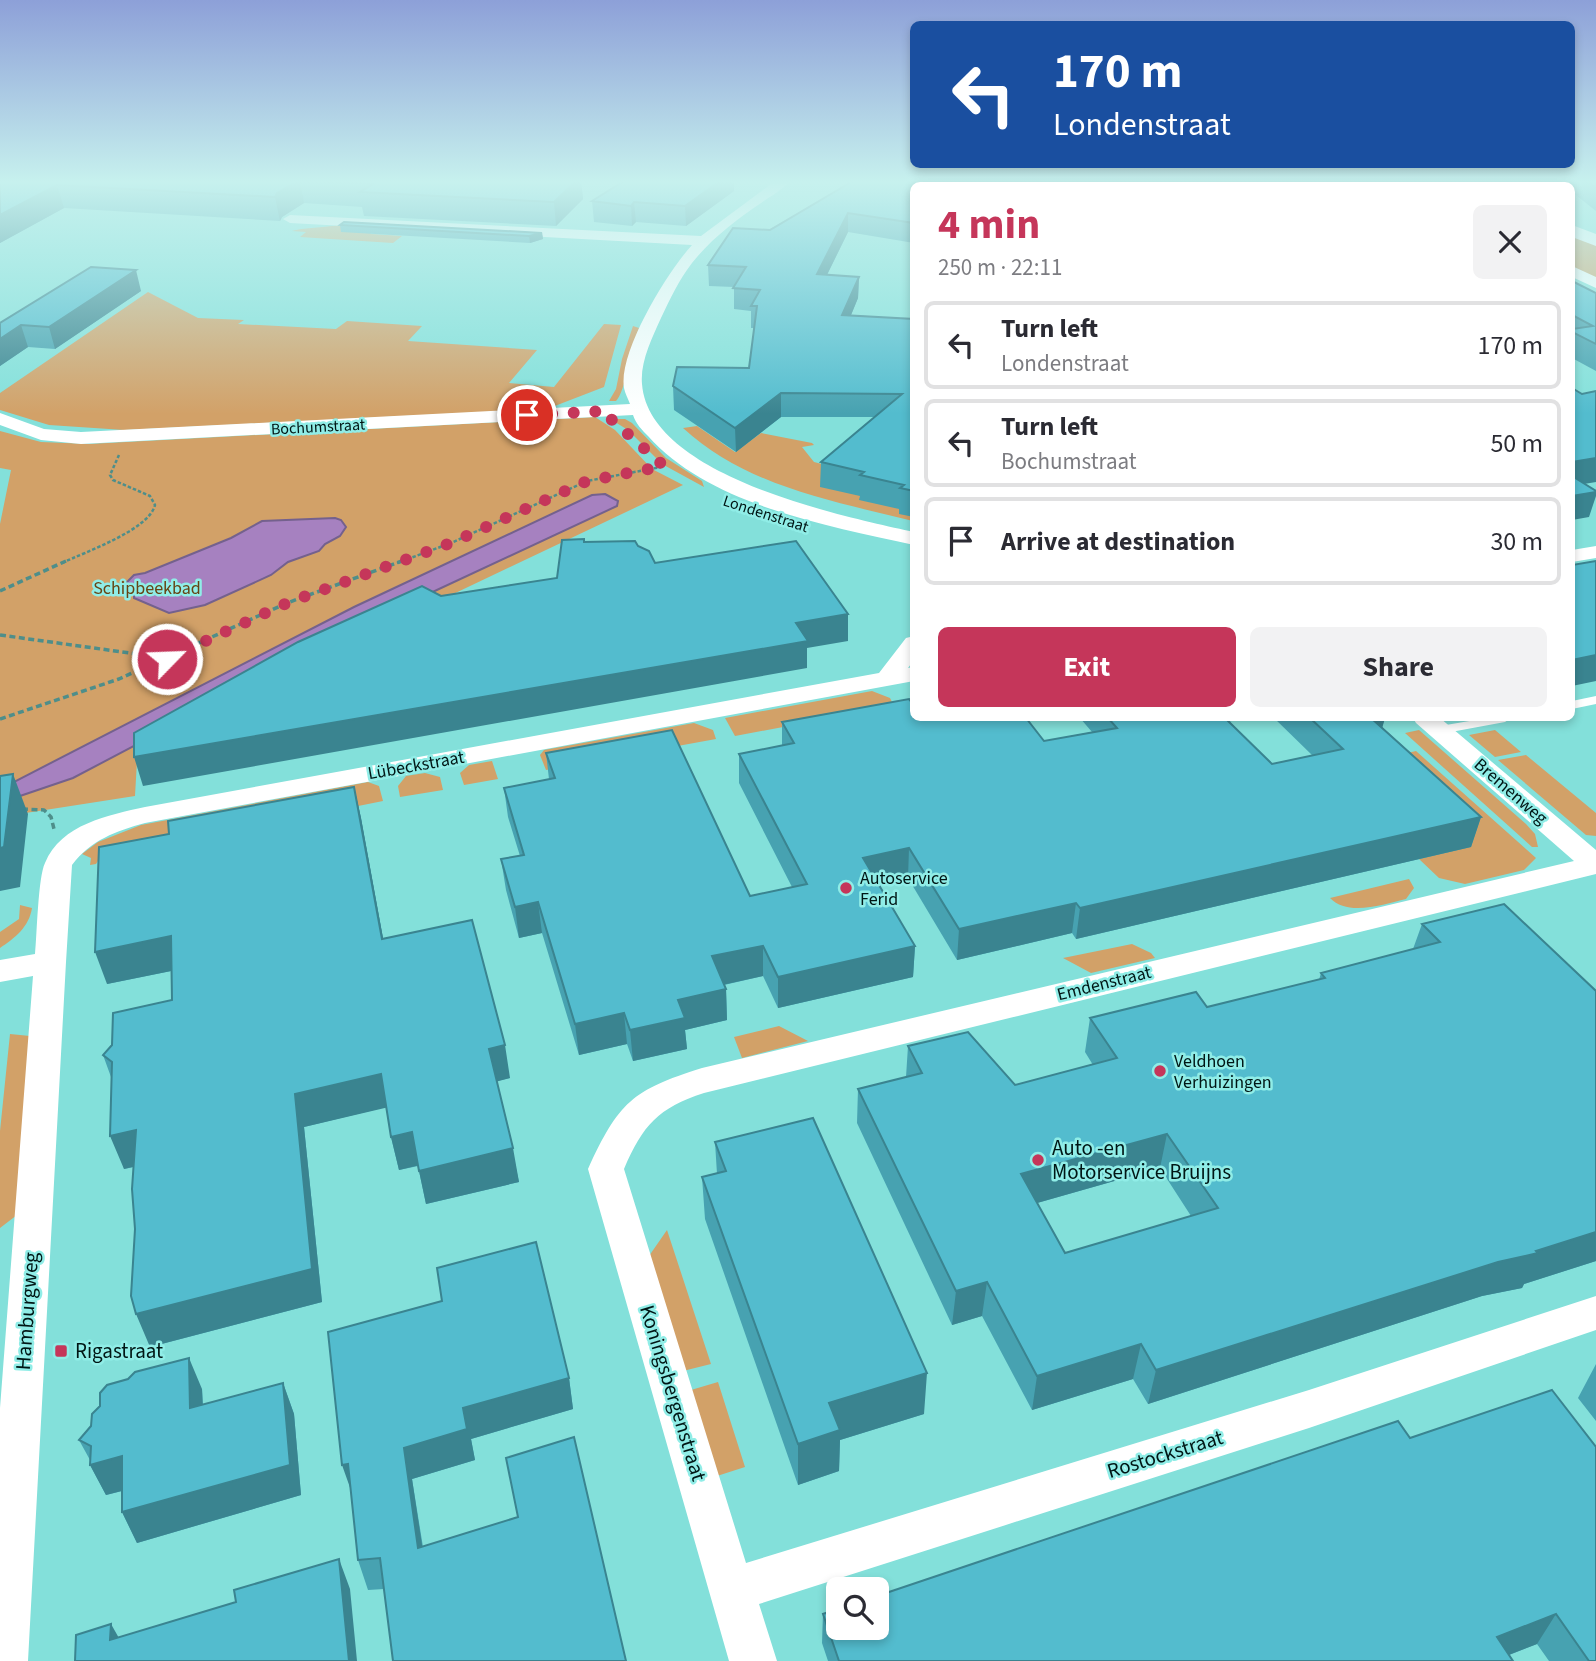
<!DOCTYPE html>
<html lang="en">
<head>
<meta charset="utf-8">
<style>
	body { margin:0; font-family:"Source Sans 3",sans-serif; background:#f2f2f3; color:#2b2b33; height:100vh; display:flex; flex-direction:column; font-size:26px; white-space:nowrap }
	* { box-sizing:border-box; margin:0 }
	p { font-size:23px; color:#7c7c81 }
	.icon { flex:none; width:38px; height:38px; fill:none; stroke:currentColor; stroke-width:2; stroke-linecap:round; stroke-linejoin:round }
	.map { position:relative; flex:1; overflow:hidden }
	.sheet { position:absolute; left:910px; top:182px; width:665px; height:539px; display:flex; flex-direction:column; background:#fff; border-radius:10px; box-shadow:0 4px 10px #0003 }
	.sheet>* { flex:none }
	.top-card { position:absolute; left:910px; top:21px; width:665px; height:147px; border-radius:10px; box-shadow:0 4px 10px #0003; background:#1a4fa0; color:#fff; overflow:hidden }
	.buttons { position:absolute; left:826px; top:1577px; display:grid; gap:14px }
	.buttons a { display:grid; place-items:center; width:63px; height:63px; border-radius:10px; background:#fff; box-shadow:0 4px 10px #0003; font-size:35px }
	.pin { position:absolute; display:grid; place-items:center; width:60px; height:60px; color:#fff; margin:-30px; border:4px solid #fff; border-radius:50%; box-shadow:0 2px 7px #0007 }
	.me { position:absolute; width:77px; margin:-38px; rotate:66deg; stroke-linejoin:round; filter:drop-shadow(0 0 5px #0008) }
	.turn { display:flex; align-items:center; gap:24px; height:147px; padding:0 28px; font-size:32px }
	.turn .icon { width:91px; height:91px; stroke-width:2.5 }
	.turn b { display:block; font-size:49px; line-height:60px }
	.round { display:grid; place-items:center; flex:none; width:74px; height:74px; border-radius:10px; background:#f2f2f3 }
	.headline { display:flex; align-items:center; justify-content:space-between; height:119px; padding:0 28px }
	h1 { font-size:42px; font-weight:700; line-height:52px; color:#c5365a }
	.cta { display:flex; gap:14px; margin-top:auto; padding:14px 28px }
	.cta a { flex:1; height:80px; border-radius:10px; background:#c5365a; color:#fff; font-size:28px; font-weight:700; line-height:80px; text-align:center }
	.cta a+a { background:#f2f2f3; color:#2b2b33 }
	ul { padding:0; list-style:none }
	li { display:flex; align-items:center; gap:21px; height:88px; margin:0 14px 10px; padding:0 14px; border:4px solid #e1e1e2; border-radius:10px }
	li div { flex:1 }
	li b { display:block; font-size:26px }
	li em { font-style:normal }
	.map>svg:first-child { display:block }
	.green { fill:#d2a168 }
	.water { fill:#a681c0; stroke:#74618d; stroke-width:2 }
	.lines { fill:none; stroke-linecap:round; stroke-linejoin:round }
	.path-far1 { stroke:#4e8e8a; stroke-width:2.5; stroke-dasharray:3.5 2; stroke-linecap:butt }
	.path { stroke:#4e8e8a; stroke-width:3.5; stroke-dasharray:6 3.5; stroke-linecap:butt }
	.service { fill:#fff; fill-rule:evenodd }
	.minor { fill:#fff; fill-rule:evenodd }
	.tertiary { fill:#fff; fill-rule:evenodd }
	.wall { fill:#47a2b1; fill-rule:evenodd }
	.shaded-wall { fill:#3a8490 }
	.building { fill:#53bcce; stroke:#3a8490; stroke-width:2; fill-rule:evenodd }
	.route { stroke:#c5365a; stroke-width:12; stroke-dasharray:0 21.6 }
	.poi-dot { fill:#c5365a; stroke:#90ede7; stroke-width:2.5 }
	.labels { text-anchor:middle; stroke-width:5; stroke-linejoin:round; paint-order:stroke }
	.far-street-label { font-size:16px; fill:#001615; stroke:#90ede7 }
	.park-label { font-size:18px; fill:#664414; stroke:#90ede7 }
	.street-label { font-size:18px; fill:#001615; stroke:#90ede7 }
	.poi-label { font-size:18px; fill:#001615; stroke:#90ede7; text-anchor:start }
	.near-poi-label { font-size:21px; fill:#001615; stroke:#90ede7; text-anchor:start }
	.near-street-label { font-size:21px; fill:#001615; stroke:#90ede7 }
</style>
</head>
<body>
<div class="map">
<svg width="1596" height="1661" viewBox="0 0 1596 1661">
	<rect width="100%" height="100%" fill="#83e0da"/>
	<path class="green" d="M364,223L371,234L402,236L393,243L300,237L306,232L292,231C298,228 352,225 364,223Z
		M1572,234L1596,243V278L1572,267Z
		M148,292L198,318L244,320L238,324L336,329L347,321L422,326L408,341L537,350L509,383L554,387L604,324L621,325L604,387L547,409L124,430L49,425L0,410V393Z
		M633,326L639,328C633,344 625,393 616,401H609L616,389L622,359Z
		M595,417L615,430L652,469L683,485L426,607L137,761L135,796L0,817V524L11,470L0,468V431L41,442L89,444Z
		M617,419H625L632,423L666,458L702,481L704,487L662,464L628,430L615,422Z
		M697,426L735,452L761,433L812,443L814,445L802,447L814,462L841,469L863,497L903,510L913,517V521C832,501 746,486 683,428Z
		M872,691L890,698L894,706L735,736L725,718Z
		M694,723L713,730L716,739L546,770L540,755L544,750Z
		M1419,730L1526,824L1535,834L1538,847H1532L1405,733Z
		M1495,730L1521,752L1495,757L1469,735Z
		M1416,751L1536,858L1524,870L1465,884L1439,878L1419,859L1470,846L1377,760Z
		M1526,755L1596,813V836L1586,835L1498,760Z
		M492,761L498,779L464,785L460,773L469,765Z
		M425,773L440,777L443,790L400,797L398,786L406,776Z
		M368,782L379,786L383,801L100,858L96,864L90,865L91,858L82,854L98,842L141,825Z
		M1409,879L1414,888L1406,899C1384,904 1348,917 1330,898Z
		M20,905L32,908C29,927 15,938 0,948V932L19,919Z
		M1132,944L1151,953L1155,958L1091,973L1063,958Z
		M779,1026L808,1041L742,1058L734,1037Z
		M10,1034L30,1036L17,1215L0,1228V1131Z
		M667,1230L711,1364L683,1371L649,1256Z
		M718,1382L745,1467L717,1476L691,1390Z"/>
	<path class="water" d="M605,494L618,501L617,506L379,617L73,778L17,797L8,785L354,607L592,495Z
		M335,518L341,520L346,527L340,536L325,544L319,551L288,562L271,575L205,605L169,613L134,598V593L126,583L134,575L145,573L231,538L262,521Z"/>
	<g class="lines">
		<path class="path-far1" d="M62,563C85,552 149,530 155,505L150,496L113,480L110,475L119,455
			M397,563L451,543L587,481L661,467"/>
		<path class="path" d="M0,591L66,561
			M0,635L166,658
			M0,719L119,679L287,603L402,561
			M22,809L44,810L51,817L54,829"/>
		<path class="service" d="M1596,696V704L1572,709V701Z
			M1487,718H1511L1505,722L1440,734L1434,730L1440,726Z"/>
		<path class="minor" d="M775,181H790C782,190 771,196 761,203C736,220 711,239 692,263C679,280 670,299 661,318C652,338 640,362 642,384C649,476 841,516 914,532V545C828,526 709,505 648,436C642,430 636,424 633,415L81,444L41,440L0,425V413L44,429L81,432L630,404C628,399 625,393 624,388C618,352 668,271 692,245L290,223L283,219L290,215L701,236Z
			M1369,181H1385L1391,186H1374Z
			M1481,181H1513L1503,186H1468Z
			M1537,181H1558L1567,186H1545Z
			M1572,266L1596,277V288L1572,277Z
			M1596,546V558L1572,562V550Z
			M914,636V660L908,668L914,667V681L145,823C116,831 91,840 72,865L66,962L28,1661H0V1408L33,976L0,982V960L35,954C37,935 38,877 45,863C61,824 109,815 145,807L879,673L906,638Z
			M1413,718H1440L1596,850V874L704,1093C658,1108 643,1125 624,1169L746,1563L1309,1390L1596,1296V1330L1309,1428L759,1604L777,1661H729L588,1169C619,1102 632,1090 702,1068L1574,861L1416,723Z"/>
		<path class="tertiary" d="M1433,181H1456L1460,186H1438Z
			M1572,225L1596,234V246L1572,237Z"/>
	</g>
	<path class="wall" d="M0,181H581L583,199L556,226L364,216L362,207L304,203L282,217L280,221L64,208L0,243Z
		M853,181H1375L1384,186H914V243L848,232L827,275L859,277L858,298L851,315L914,319V517L899,514V509L859,500L860,496L820,487L821,462L874,417H781L736,452L674,410L673,386L749,368L754,328H751V311L734,309V287L709,286L708,265Z
		M1563,181H1596V211L1572,192V186H1568Z
		M734,191L686,226L636,222L632,226L594,222L592,201Z
		M340,225L542,233L543,239L530,243L341,232Z
		M1572,281L1596,293V371L1572,358Z
		M141,291L55,349L28,347L0,366V323Z
		M1080,718H1247L1229,721L1272,764L1313,756L1274,718H1385L1382,727L1481,817L1471,847L1076,939L1072,933L957,960L908,878L879,884L915,946L913,977L778,1008L763,976L724,985L726,989L727,1020L685,1030L687,1049L633,1061L627,1044L579,1055L542,933L519,938L506,890L501,859L520,856L508,817L504,788L549,779L546,753L750,896L792,887L739,783V754L782,746V722L924,719L1044,741L1092,732Z
		M354,787L361,818L383,938L510,1078L497,1081L519,1182L426,1204L418,1166L399,1170L391,1137L386,1107L304,1127L322,1302L150,1347L135,1229L134,1167L124,1169L111,1077L103,1055L172,1000L171,971L107,984L169,834Z
		M1422,924L1596,991V1261L1524,1284L1522,1288L1482,1296L1148,1404L1133,1379L1032,1410L982,1316L952,1325L857,1123L858,1089L906,1077L908,1046L1015,1085L1093,1065L1085,1052L1090,1018L1207,1007L1319,980L1321,973L1413,949ZM1160,1168L1191,1216L1065,1253L1037,1203Z
		M715,1142L924,1414L840,1440L839,1471L798,1485L705,1219L702,1177L717,1174Z
		M442,1301L569,1378L573,1409L471,1439L475,1460L412,1479L423,1547L626,1661L384,1589L368,1590L358,1560Z
		M1596,1364V1421L1578,1398Z
		M283,1383L294,1414L301,1495L137,1543L122,1512V1491L106,1495L90,1465V1460L79,1440L91,1426L100,1406L202,1389L203,1405Z
		M1410,1438L1596,1661H1549L1537,1644L1509,1655L1513,1661H828L822,1643L823,1614Z"/>
	<path class="shaded-wall" d="M298,181H300L304,203L282,217L280,221L275,197L277,193Z
		M576,181H581L583,199L556,226L554,202Z
		M720,181H734V191L686,226L685,206Z
		M57,185L64,208L0,243V215Z
		M634,202L636,222L632,226L631,206Z
		M848,213V232L817,295V274Z
		M542,233L543,239L530,243L529,236Z
		M136,270L141,291L55,349L49,327Z
		M859,277L858,298L842,337V315Z
		M21,325L28,347L0,366V339Z
		M781,393V417L736,452L735,428Z
		M1596,458V482L1572,486V462Z
		M1596,492V496L1589,517L1572,520V496Z
		M848,614V641L807,648V668L143,786L134,757L796,623Z
		M1596,655V681L1572,686V660Z
		M1203,718H1247L1201,727Z
		M1367,718H1385L1379,739Z
		M13,774L28,814L20,887L0,891V848Z
		M354,787L361,818L389,971L382,939Z
		M1481,817L1471,847L1076,939L1080,908Z
		M909,848L908,878L862,888L863,858Z
		M538,902L542,933L519,938L515,907Z
		M1076,903L1072,933L957,960L959,929Z
		M171,936L181,969L107,984L95,952Z
		M763,946V976L713,987L712,956Z
		M915,946L913,977L778,1008V977Z
		M726,989L727,1020L685,1030L687,1049L633,1061L630,1030L678,1000Z
		M624,1013L627,1044L579,1055L575,1024Z
		M505,1045L510,1078L495,1082L489,1049Z
		M381,1074L389,1107L304,1127L322,1302L150,1347L136,1314L295,1094Z
		M136,1130L149,1163L124,1169L110,1136Z
		M412,1132L420,1165L399,1170L391,1137Z
		M1167,1134L1160,1168L1016,1209L1021,1174Z
		M513,1148L519,1182L426,1204L419,1171Z
		M1596,1232V1261L1524,1284L1522,1288L1482,1296L1148,1404L1156,1370L1498,1262Z
		M987,1282L982,1316L952,1325L956,1291Z
		M1141,1344L1133,1379L1032,1410L1037,1376Z
		M189,1358L202,1389L204,1439L190,1408Z
		M927,1373L924,1414L840,1440L839,1471L798,1485V1444L829,1403Z
		M569,1378L573,1409L471,1439L475,1460L412,1479L427,1578L418,1548L404,1448L463,1408Z
		M283,1383L294,1414L301,1495L137,1543L122,1512Z
		M122,1456L137,1487L106,1495L90,1465Z
		M348,1464L353,1496L342,1465Z
		M339,1559L350,1589L357,1661H349Z
		M1556,1614L1537,1644L1493,1661L1497,1637Z
		M111,1624L128,1654L110,1640Z"/>
	<path class="building" d="M0,181H298L277,193L275,197L57,185L0,215Z
		M317,181H576L554,202L360,192L373,184Z
		M624,181H720L685,206L634,202L631,206L592,201Z
		M853,181H1375L1384,186H1212L1208,183L1205,186H914V223L848,213L817,274L859,277L842,315L914,319V491L900,488L904,485L860,475L864,472L821,462L902,394L781,393L735,428L673,386L677,367L749,368L757,306H751L760,290L733,288L746,267L708,265L733,228L770,230Z
		M1587,181H1596V188Z
		M344,222L542,233L529,236L340,225Z
		M91,267L136,270L49,327L21,325L0,339V323Z
		M1572,281L1596,293V344L1572,332V329L1593,326L1572,315Z
		M1572,388L1582,394L1596,391V458L1572,462Z
		M1572,476L1596,491V492L1572,496Z
		M584,539V542L635,541L638,546L649,551L655,563L796,541L848,614L796,623L808,641L134,757V733L298,642L422,586L441,596L557,578L562,540Z
		M1596,561V655L1572,660V565Z
		M909,699L914,705V718H922L924,719L935,718H1026L1044,741L1117,728L1108,718H1225L1272,764L1343,749L1310,718H1371L1481,817L1080,908L1076,903L959,929L909,848L863,858L915,946L778,977L763,946L712,956L726,989L678,1000L685,1018L630,1030L624,1013L575,1024L538,902L515,907L501,859L524,855L504,788L555,778L546,753L672,730L750,896L807,884L739,754L794,743L782,722Z
		M13,774L4,847L0,848V776Z
		M354,787L382,939L472,920L505,1045L489,1049L513,1148L419,1171L412,1132L391,1137L381,1074L295,1094L312,1269L136,1314L131,1296L135,1229L132,1189L136,1130L110,1136L112,1062L103,1055L112,1045L113,1013L172,1000L171,936L95,952L99,847L169,834L168,821Z
		M1504,904L1596,991V1232L1536,1251L1538,1253L1498,1262L1156,1370L1141,1344L1037,1376L987,1282L956,1291L858,1089L922,1073L908,1046L968,1032L1015,1085L1117,1058L1090,1018L1196,992L1207,1007L1325,978L1321,973L1440,942L1422,924ZM1167,1134L1218,1208L1065,1253L1021,1174Z
		M813,1118L927,1373L829,1403L840,1430L798,1444L702,1177L726,1171L715,1142Z
		M536,1242L569,1378L463,1408L467,1429L404,1448L418,1548L518,1517L506,1458L574,1437L626,1661H393L380,1558L358,1560L348,1464L342,1465L328,1332L442,1301L437,1268Z
		M189,1358L190,1408L283,1383L290,1465L122,1512V1456L90,1465L91,1446L79,1440L91,1426L92,1414L100,1406V1393L107,1385L128,1379L135,1372Z
		M1552,1390L1596,1447V1661H1589L1556,1614L1497,1637L1513,1661H839L823,1614L838,1609V1628H877V1596L1398,1421L1410,1438Z
		M339,1559L349,1661H75L76,1635L111,1624L110,1640L236,1602L234,1590Z"/>
	<linearGradient id="sky" x2="0" y2="1"><stop stop-color="#8da0d8"/><stop offset="0.44" stop-color="#c7f1ee"/><stop offset="1" stop-color="#c7f1ee" stop-opacity="0"/></linearGradient>
	<rect width="1596" height="414" fill="url(#sky)"/>
	<g class="lines">
		<path class="route" d="M167,659L287,603L451,543L587,481L664,466L612,420L607,411L527,415"/>
	</g>
	<g class="poi-dot">
		<circle cx="846" cy="888" r="7"/>
		<circle cx="1160" cy="1071" r="7"/>
		<circle cx="1038" cy="1160" r="7"/>
		<rect x="54" y="1344" width="14" height="14" rx="3.5"/>
	</g>
	<g class="labels">
		<g class="far-street-label">
			<text transform="translate(318 426) rotate(-3)" y="6">Bochumstraat</text>
			<text transform="translate(766 513) rotate(18)" y="6">Londenstraat</text>
		</g>
		<g class="park-label">
			<text x="147" y="594">Schipbeekbad</text>
		</g>
		<g class="street-label">
			<text transform="translate(416 765) rotate(-10)" y="6">Lübeckstraat</text>
			<text transform="translate(1511 791) rotate(41)" y="6">Bremenweg</text>
			<text transform="translate(1104 983) rotate(-14)" y="6">Emdenstraat</text>
		</g>
		<g class="poi-label">
			<text x="860" y="884">Autoservice<tspan x="860" dy="21">Ferid</tspan></text>
			<text x="1174" y="1067">Veldhoen<tspan x="1174" dy="21">Verhuizingen</tspan></text>
		</g>
		<g class="near-poi-label">
			<text x="1052" y="1155">Auto -en<tspan x="1052" dy="24">Motorservice Bruijns</tspan></text>
			<text x="75" y="1358">Rigastraat</text>
		</g>
		<g class="near-street-label">
			<text transform="translate(27 1311) rotate(-86)" y="7">Hamburgweg</text>
			<text transform="translate(673 1393) rotate(73)" y="7">Koningsbergenstraat</text>
			<text transform="translate(1165 1454) rotate(-17)" y="7">Rostockstraat</text>
		</g>
	</g>
</svg>
<div class="buttons">
<a><svg class="icon" aria-label="search" viewBox="0 0 24 24"><circle cx="10" cy="10" r="6"/><path d="M15 15l6 6"/></svg></a>
</div>
<div class="pin" style="left:527px;top:415px;background:#d93025"><svg class="icon" aria-label="arrive" viewBox="0 0 24 24"><path d="M6 21V4h12l-3 4 3 4H6"/></svg></div>
<svg class="me" style="left:167px;top:659px" viewBox="-20 -20 40 40"><circle r="17" fill="#c5365a" stroke="#fff" stroke-width="3"/><path d="M0-11L8 9 0 5-8 9z" fill="#fff"/></svg>
<div class="top-card">
<div class="turn"><svg class="icon" aria-label="left" viewBox="0 0 24 24"><path d="M17 20v-9H6M10 6l-5 5 5 5"/></svg><div><b>170 m</b>Londenstraat</div></div>
</div>
<section class="sheet">
<div class="headline"><div><h1>4 min</h1><p>250 m · 22:11</p></div><a class="round"><svg class="icon" aria-label="close" viewBox="0 0 24 24"><path d="M6 6l12 12M18 6L6 18"/></svg></a></div>
<ul>
<li><svg class="icon" aria-label="left" viewBox="0 0 24 24"><path d="M17 20v-9H6M10 6l-5 5 5 5"/></svg><div><b>Turn left</b><p>Londenstraat</p></div><em>170 m</em></li>
<li><svg class="icon" aria-label="left" viewBox="0 0 24 24"><path d="M17 20v-9H6M10 6l-5 5 5 5"/></svg><div><b>Turn left</b><p>Bochumstraat</p></div><em>50 m</em></li>
<li><svg class="icon" aria-label="arrive" viewBox="0 0 24 24"><path d="M6 21V4h12l-3 4 3 4H6"/></svg><div><b>Arrive at destination</b></div><em>30 m</em></li>
</ul>
<div class="cta"><a>Exit</a><a>Share</a></div>
</section>
</div>
</body>
</html>
